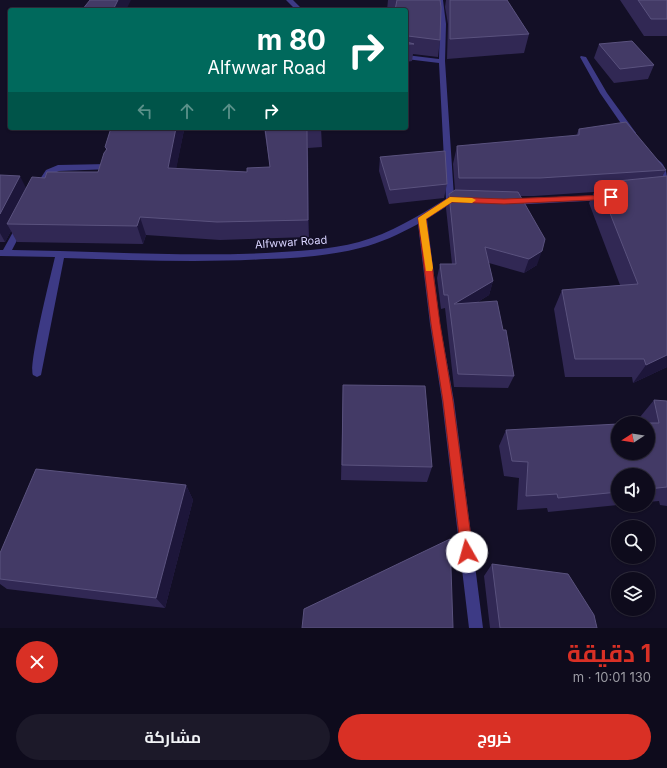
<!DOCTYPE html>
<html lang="ar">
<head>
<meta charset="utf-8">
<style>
	body { margin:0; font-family:Inter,Cairo,sans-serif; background:#1c1929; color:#f1f3f6; direction:rtl; height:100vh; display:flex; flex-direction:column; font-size:15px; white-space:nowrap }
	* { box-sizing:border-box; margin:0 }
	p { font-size:13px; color:#9b9ba3 }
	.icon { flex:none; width:22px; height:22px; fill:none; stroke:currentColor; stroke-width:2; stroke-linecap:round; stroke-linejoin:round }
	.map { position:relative; height:628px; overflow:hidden; direction:ltr }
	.drawer { display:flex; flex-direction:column; background:#0e0b1c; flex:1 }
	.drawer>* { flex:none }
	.banner { position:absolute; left:8px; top:8px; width:400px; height:122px; border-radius:4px; box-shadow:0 1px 3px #0004,0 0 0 1px #2e2b3b; direction:rtl; background:#00695c; color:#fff; overflow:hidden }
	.needle { width:26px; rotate:258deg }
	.tools { position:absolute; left:611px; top:416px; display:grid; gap:8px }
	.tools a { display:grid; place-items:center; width:44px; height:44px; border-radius:50%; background:#0e0b1c; box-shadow:0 1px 3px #0004,0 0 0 1px #2e2b3b; font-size:20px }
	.pin { position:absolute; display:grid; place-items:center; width:34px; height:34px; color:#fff; margin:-17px; border-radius:8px; box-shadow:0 2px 6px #0006 }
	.me { position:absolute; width:44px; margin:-22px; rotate:353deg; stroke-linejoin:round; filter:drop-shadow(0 0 3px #0008) }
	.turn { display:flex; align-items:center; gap:14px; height:84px; padding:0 16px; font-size:18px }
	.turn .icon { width:52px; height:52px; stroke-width:2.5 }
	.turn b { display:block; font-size:28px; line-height:34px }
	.lanes { display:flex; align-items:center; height:38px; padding:0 16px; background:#0003; justify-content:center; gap:20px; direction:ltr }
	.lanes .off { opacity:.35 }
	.round { display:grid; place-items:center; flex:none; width:42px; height:42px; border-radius:21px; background:#1c1929 }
	.headline { display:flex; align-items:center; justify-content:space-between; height:68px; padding:0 16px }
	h1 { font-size:24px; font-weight:700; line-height:30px; color:#d93025 }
	.button { display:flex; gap:8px; margin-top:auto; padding:8px 16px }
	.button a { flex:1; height:46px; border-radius:24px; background:#d93025; color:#fff; font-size:16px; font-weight:700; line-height:46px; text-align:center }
	.button a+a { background:#1c1929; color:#f1f3f6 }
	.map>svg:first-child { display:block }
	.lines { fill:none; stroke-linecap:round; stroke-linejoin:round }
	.minor { fill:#3d3a85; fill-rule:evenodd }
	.wall { fill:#312854 }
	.shaded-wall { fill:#1d163a }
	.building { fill:#433a66; stroke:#5a527e }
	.route { fill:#d93025; stroke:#8d1f18 }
	.slow { fill:#f59e0b }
	.labels { text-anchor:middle; stroke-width:3; stroke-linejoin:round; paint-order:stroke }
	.street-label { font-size:11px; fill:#d9d4ff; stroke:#130f26 }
</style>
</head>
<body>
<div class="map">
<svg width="667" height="628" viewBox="0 0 667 628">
	<rect width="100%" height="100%" fill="#130f26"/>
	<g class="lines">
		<path class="minor" d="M286,0H293L303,10H296Z
			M437,0H443L446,24L445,61L454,197L463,198L464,200L460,203H452L427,219L440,324L454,401L483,628H469L442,401L430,324L418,224C399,234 381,243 360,248C329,256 298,258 267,259C199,263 132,260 64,258L41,375L37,377L33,375C28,366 51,274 55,257L0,256V250H3L18,223L21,222L25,225L12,250C97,251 182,257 266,253C298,251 329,250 359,242C391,233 418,216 446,199L439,63L406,59V55L439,59L440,24Z
			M581,56L586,57L607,93L636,133L635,135H629L600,93L580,57Z
			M656,159C664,162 667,171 667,179L664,178L652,162Z
			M108,164L112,167L111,169L59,171L52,174L45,184L42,185L38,182L46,170L58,165Z
			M603,195L606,196L607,198L606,200L510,205L506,202L510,199Z"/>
	</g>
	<path class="wall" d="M388,0H440V40L438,57L413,54L412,61L406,62V10H387Z
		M446,0H507L529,34L524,53L447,59L448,24L445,7Z
		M620,0H667V36H644Z
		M599,44L654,65L648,79L614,83L594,58Z
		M111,128H183L184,130L176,168L247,172L270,167L264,128H321L322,147L308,148L309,237L220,240L146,235L143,244L17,242L11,231L5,242H0V175L26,188L45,178L98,172L106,150L105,147Z
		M579,129L666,170L662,177L667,176V367L633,383L632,377H565L554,309L562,290L620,285L589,203L594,192L534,196H520L537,265L524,273L489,263L493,281L489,295L476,303L514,376L508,388L454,387L445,308L441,309L437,278L440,264H452L446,208L449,194L455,190L453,164L457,146L576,136Z
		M380,157L447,184L444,198L389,204L379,171Z
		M343,385L432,467L427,482L341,480Z
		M654,400L667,401V506L660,505L659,501L648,502V475H618V505L548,512L547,508L517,510L519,478L504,476L499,446L506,430L648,423H642L640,417Z
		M186,485L193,500L165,608L7,589L0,584V553Z
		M492,564L597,628H490L484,576Z"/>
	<path class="shaded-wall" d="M118,0H131L126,10H113Z
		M176,128H183L184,130L173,185L168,168Z
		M307,130L308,148L309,237L308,220Z
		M20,176L29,194L7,224L11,231L5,242L0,233V214Z
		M140,217L146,235L143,244L137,226Z
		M542,251L537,265L524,273L529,259Z
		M493,281L489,295L451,318L454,304Z
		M667,355V367L633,383L646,365Z
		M186,485L193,500L165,608L156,598Z"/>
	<path class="building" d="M90,0H118L113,10H82Z
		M397,0H440L441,7L440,40L408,36L406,38L407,42L414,44H406V10H395Z
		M450,0H507L529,34L450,39Z
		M638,0H667V19H651Z
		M632,41L654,65L620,69L599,44Z
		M626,122L666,170L540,178H459L457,146L579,135V129Z
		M111,128H176L168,168L247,172V168L270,167L265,128H321V129L307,130L308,220L217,222L140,217L137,226L7,224L32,177L45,178L47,172H98L104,153L107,149L105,147Z
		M445,151L447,184L390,190L380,157Z
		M0,175L20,176L0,214Z
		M667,176V355L646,365L644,359H575L562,290L638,284L598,183Z
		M455,190L518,192L545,239L542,251L529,259L485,247L493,281L454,304L497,301L503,330H506L514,376L458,374L448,295H444L440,264H456L449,194Z
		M343,385L425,386L432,467L342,465Z
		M654,400L667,401V487L648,489V475H618V492L558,498L557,494L526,496L528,462L512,461L506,430L618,424V453H648V423H659Z
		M36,469L186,485L156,598L0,579V553Z
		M450,539L453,628H302L304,609Z
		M492,564L568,574L594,615L597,628H500Z"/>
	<path class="route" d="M611,195H614V199L504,204L452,202L426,219L440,324L453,401L473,552L471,557L467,558L463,557L461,552L443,401L431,324L418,218L450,197L504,199Z"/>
	<path class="slow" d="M450,197L472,198L476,200L472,203L452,202L426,219L433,268L432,271H426L418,218Z"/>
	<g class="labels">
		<g class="street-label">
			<text transform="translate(291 242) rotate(-4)" y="4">Alfwwar Road</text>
		</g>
	</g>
</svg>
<div class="tools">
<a><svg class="needle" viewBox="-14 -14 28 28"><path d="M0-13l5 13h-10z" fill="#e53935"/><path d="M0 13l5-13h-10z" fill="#9b9ba3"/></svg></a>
<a><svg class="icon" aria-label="sound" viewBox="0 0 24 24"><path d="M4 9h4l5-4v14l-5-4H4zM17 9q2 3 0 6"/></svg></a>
<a><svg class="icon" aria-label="search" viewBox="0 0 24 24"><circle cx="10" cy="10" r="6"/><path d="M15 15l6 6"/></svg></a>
<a><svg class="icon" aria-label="layers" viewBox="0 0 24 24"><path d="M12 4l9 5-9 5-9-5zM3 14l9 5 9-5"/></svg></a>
</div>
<div class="pin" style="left:611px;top:197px;background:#d93025"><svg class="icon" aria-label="arrive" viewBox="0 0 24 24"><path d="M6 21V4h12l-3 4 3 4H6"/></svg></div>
<svg class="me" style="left:467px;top:552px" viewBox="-20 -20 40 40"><circle r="19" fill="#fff"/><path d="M0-13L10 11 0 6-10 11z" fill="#d93025"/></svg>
<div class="banner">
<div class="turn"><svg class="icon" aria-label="right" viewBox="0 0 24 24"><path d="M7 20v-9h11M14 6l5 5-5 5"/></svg><div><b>80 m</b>Alfwwar Road</div></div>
<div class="lanes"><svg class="icon off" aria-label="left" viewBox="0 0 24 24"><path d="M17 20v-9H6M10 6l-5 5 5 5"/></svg><svg class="icon off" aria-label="ahead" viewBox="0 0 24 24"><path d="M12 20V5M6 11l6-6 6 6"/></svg><svg class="icon off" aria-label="ahead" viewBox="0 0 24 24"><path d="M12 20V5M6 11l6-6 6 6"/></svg><svg class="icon" aria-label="right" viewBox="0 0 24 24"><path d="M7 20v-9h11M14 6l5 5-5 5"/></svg></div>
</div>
</div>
<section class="drawer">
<div class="headline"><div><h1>1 دقيقة</h1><p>130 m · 10:01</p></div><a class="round" style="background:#d93025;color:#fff"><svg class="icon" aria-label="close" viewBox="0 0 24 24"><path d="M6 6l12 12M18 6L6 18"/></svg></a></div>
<div class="button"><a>خروج</a><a>مشاركة</a></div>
</section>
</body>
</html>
